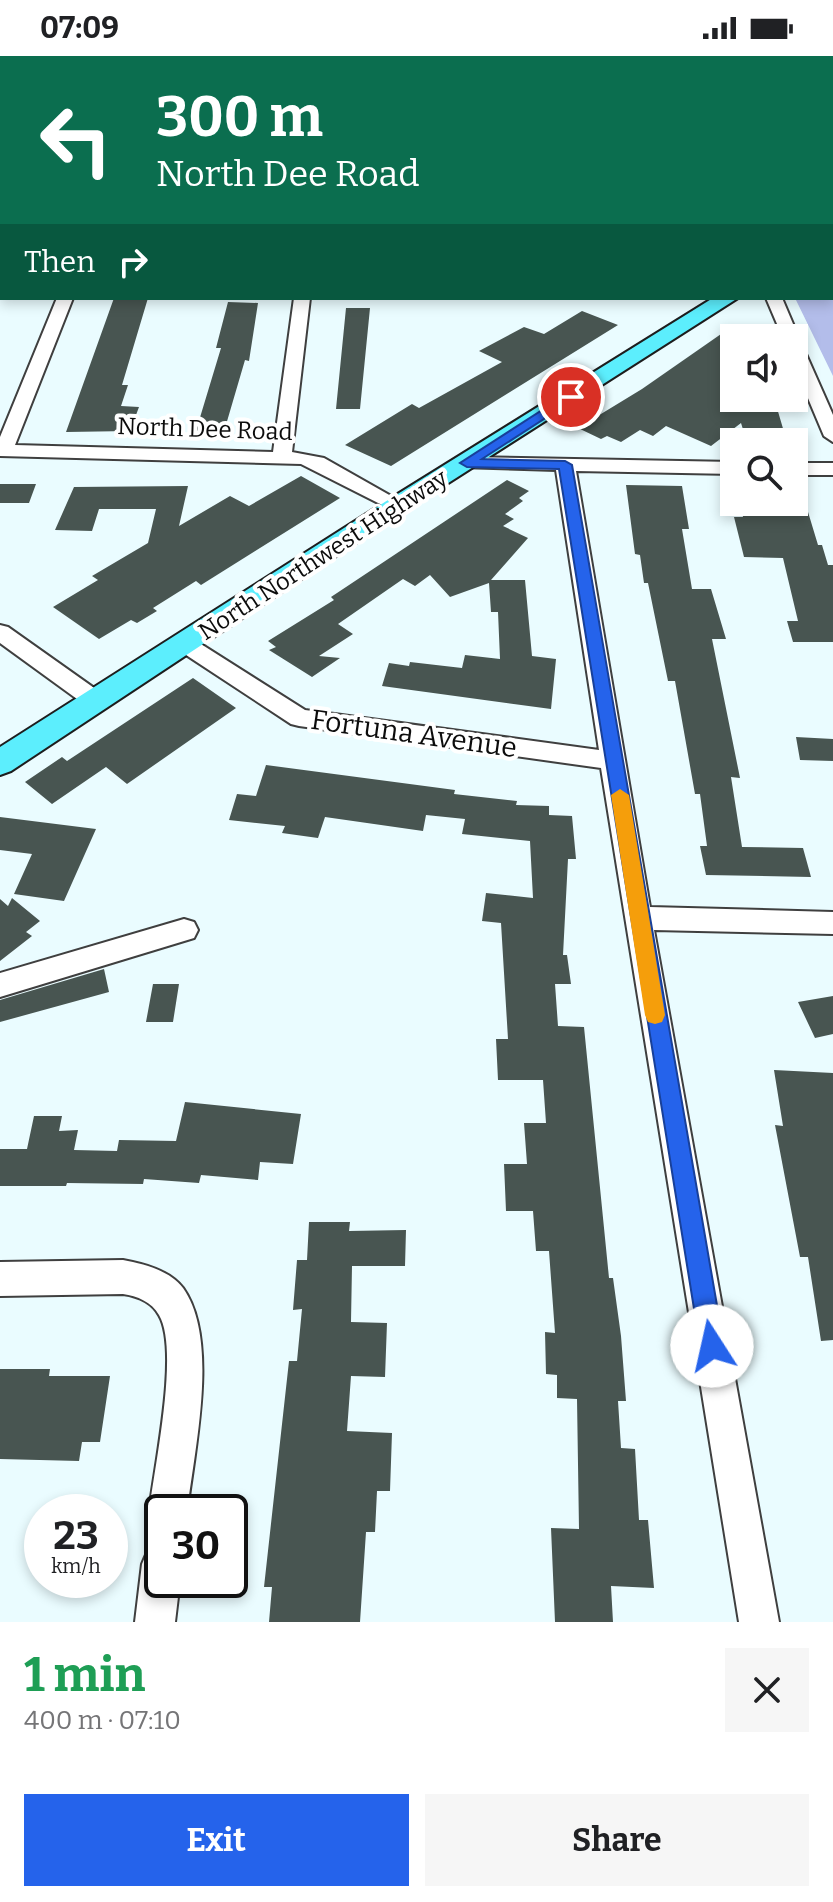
<!DOCTYPE html>
<html lang="en">
<head>
<meta charset="utf-8">
<style>
	body { margin:0; font-family:Bitter,serif; background:#f6f6f6; color:#202124; height:100vh; display:flex; flex-direction:column; font-size:30px; white-space:nowrap }
	* { box-sizing:border-box; margin:0 }
	p { font-size:26px; color:#757577 }
	.icon { flex:none; width:44px; height:44px; fill:none; stroke:currentColor; stroke-width:2; stroke-linecap:round; stroke-linejoin:round }
	.map { position:relative; height:1566px; overflow:hidden }
	.side { display:flex; flex-direction:column; background:#fff; flex:1 }
	.side>* { flex:none }
	.top-card { position:absolute; left:0px; top:0px; width:834px; height:244px; box-shadow:0 4px 12px #0003; background:#0b6e4f; color:#fff; overflow:hidden }
	.buttons { position:absolute; left:720px; top:268px; display:grid; gap:16px }
	.buttons a { display:grid; place-items:center; width:88px; height:88px; border-radius:0px; background:#fff; box-shadow:0 4px 12px #0003; font-size:40px }
	.speed { position:absolute; left:24px; top:1438px; display:flex; gap:16px; font-size:40px; font-weight:700; text-align:center }
	.speed>* { display:grid; place-content:center; width:104px; height:104px; border-radius:50%; background:#fff; box-shadow:0 4px 12px #0003; line-height:1 }
	.speed small { font-size:20px; font-weight:400 }
	.speed .limit { border:4px solid #111; border-radius:12px; background:#fff; color:#111 }
	.pin { position:absolute; display:grid; place-items:center; width:68px; height:68px; color:#fff; margin:-34px; border:4px solid #fff; border-radius:50%; box-shadow:0 2px 8px #0007 }
	.me { position:absolute; width:88px; margin:-44px; rotate:350deg; stroke-linejoin:round; filter:drop-shadow(0 0 6px #0008) }
	.turn { display:flex; align-items:center; gap:28px; height:168px; padding:0 24px; font-size:36px }
	.turn .icon { width:104px; height:104px; stroke-width:2.5 }
	.turn b { display:block; font-size:56px; line-height:68px }
	.then { display:flex; align-items:center; height:76px; padding:0 24px; background:#0003; gap:16px; font-size:30px }
	.round { display:grid; place-items:center; flex:none; width:84px; height:84px; border-radius:0px; background:#f6f6f6 }
	.overview { display:flex; align-items:center; justify-content:space-between; height:136px; padding:0 24px }
	h1 { font-size:48px; font-weight:700; line-height:60px; color:#1e9e55 }
	.primary-button { display:flex; gap:16px; margin-top:auto; padding:16px 24px }
	.primary-button a { flex:1; height:92px; border-radius:0px; background:#2563eb; color:#fff; font-size:32px; font-weight:700; line-height:92px; text-align:center }
	.primary-button a+a { background:#f6f6f6; color:#202124 }
	.status { display:flex; justify-content:space-between; align-items:center; height:56px; padding:0 40px; background:#fff; direction:ltr }
	.status svg { height:22px; fill:currentColor }
	.map>svg:first-child { display:block }
	.green { fill:#b3bdea }
	.building { fill:#485551 }
	.lines { fill:none; stroke-linecap:round; stroke-linejoin:round }
	.minor-casing { stroke:#3f3f3f; stroke-width:4 }
	.major-casing { stroke:#1d1d1d; stroke-width:4 }
	.minor { fill:#fff; fill-rule:evenodd }
	.major { fill:#5ceefd; fill-rule:evenodd }
	.rail-casing { stroke:#1fc04e; stroke-width:5 }
	.rail { stroke:#fff; stroke-width:3; stroke-dasharray:9; stroke-linecap:butt }
	.route { fill:#2563eb; stroke:#184099; stroke-width:2 }
	.slow { fill:#f59e0b }
	.labels { text-anchor:middle; stroke-width:8; stroke-linejoin:round; paint-order:stroke }
	.far-street-label { font-size:24px; fill:#0c0c0c; stroke:#fff }
	.street-label { font-size:28px; fill:#0c0c0c; stroke:#fff }
</style>
</head>
<body>
<div class="status"><b>07:09</b><svg viewBox="0 0 49 12"><path d="M0 12V9h3v3zM5 12V6h3v6zM10 12V3h3v9zM15 12V0h3v12zM26 1h20v11H26zM47 4h2v5h-2z"/></svg></div>
<div class="map">
<svg width="833" height="1566" viewBox="0 0 833 1566">
	<rect width="100%" height="100%" fill="#eafcff"/>
	<path class="green" d="M833,195V320L795,242H832Z"/>
	<path class="building" d="M114,242H148L122,329H128L121,350L139,351L130,375L66,376Z
		M228,246L258,247L249,305L245,304L223,379L195,378L221,292H216Z
		M346,252H370L360,353H336Z
		M582,255L618,269L391,410L345,389L412,348L419,352L502,306L479,295L524,271L544,278Z
		M734,269V342H774L787,386H747L741,367L711,390L666,370L653,380L640,374L621,386L607,380L601,383L578,372L642,333Z
		M301,420L340,442L201,529L196,525L153,552L157,555L137,567L131,564L99,583L53,551L98,524L92,520L148,487L156,453H99L92,475L55,474L74,431L188,430L179,470L230,440L249,450Z
		M507,424L529,435L519,442L523,445L505,458L514,463L503,470L528,482L491,524H525L532,600L556,603L551,653L382,630L389,607L409,610L410,606L462,612L465,599L500,603L498,556H491L489,527L450,541L430,519L415,530L403,523L338,568L353,578L319,600L340,602L312,621L269,594L276,591L268,585L334,544L331,541Z
		M0,428H36L29,447H0Z
		M626,429L682,430L689,473H682L692,533H711L726,583H712L740,722L731,721L742,791L803,792L811,821L706,819L700,790H707L700,738H695L675,625H668L648,527H644L640,499L635,498Z
		M740,446H805L818,489H822L828,509H833V586H793L787,565H798L783,502L744,501L734,461H743Z
		M193,622L236,652L127,728L106,711L52,748L25,726L62,701L67,705Z
		M796,681L833,683V705L800,704Z
		M266,709L455,734L454,738L517,745L516,749L549,750V759L572,760L576,803H568L563,899H567L571,928H555L558,970L584,971L609,1222H613L621,1280L626,1345H618L621,1392L635,1393L639,1464H648L654,1532L611,1530L613,1566H555L551,1472L579,1473L577,1343L557,1342V1319L546,1318L545,1276L555,1277L549,1195H536L533,1155H506L504,1108H527L524,1067H546L543,1024H498L496,983H508L501,867L482,865L486,837L533,842L530,785L462,778L465,763L426,759L423,775L325,761L318,782L282,777L285,770L229,764L237,738L256,740Z
		M0,761L96,773L64,845L14,838L32,798L0,794Z
		M12,842L40,865L26,876L32,880L0,905V843L8,850Z
		M104,913L109,936L0,966V944Z
		M153,928H179L173,966H146Z
		M833,940V978L815,982L798,946Z
		M774,1014L833,1017V1284L821,1285L808,1201H800L775,1069L783,1070Z
		M185,1046L301,1058L293,1108L260,1106L258,1124L201,1119L199,1127L144,1123L143,1128L67,1127L66,1130H0V1093H27L34,1060H62L59,1075L78,1074L74,1094L117,1095L119,1084L176,1085Z
		M309,1166H350L349,1175L406,1174L405,1210H352L351,1266L387,1267L385,1321L351,1320L347,1375L392,1377L390,1435H377L375,1476H366L360,1566H269L272,1531H264L289,1305H297L302,1253L293,1254L297,1204H307Z
		M0,1313H50L49,1320H110L100,1386H82L79,1405L0,1403Z"/>
	<g class="lines">
		<g class="minor-casing">
			<path id="minor" d="M661,0H673L674,2H662Z
				M832,17H833V25H832Z
				M0,40H2V48H0Z
				M832,85H833V93H832Z
				M0,114H2L0,123Z
				M0,221H2V231H0Z
				M57,242H73L15,389L273,396L294,242H310L292,396L324,402L407,449L397,455L390,453L301,408L0,400V381Z
				M766,242H782L799,282L797,285L802,289L833,359V386L824,380L794,309V282H783Z
				M467,401L734,406V418L576,415L650,851L833,856V878L654,874L779,1566H739L601,712L299,670L291,668L177,593L174,588L177,583H193L305,654L599,694L556,414L460,411L457,407L460,403Z
				M794,407H833V419H794Z
				M0,569L8,571L104,639L108,645L104,651H88L0,587Z
				M184,863L194,866L198,874L194,882L0,941V917Z
				M123,1204C144,1208 169,1214 183,1232C220,1284 194,1395 187,1456H162V1473L154,1470L149,1456C154,1412 180,1294 159,1259C152,1246 137,1240 123,1238L0,1240V1206Z
				M162,1488V1524H180L175,1566H135L142,1508L148,1494Z"/>
		</g>
		<g class="major-casing">
			<path id="major" d="M317,0H334L315,2Z
				M2,169V181L0,182V170Z
				M833,169V182H832V169Z
				M713,242H738L406,454L11,715L0,719V691L388,444Z"/>
		</g>
		<use href="#minor" class="minor"/>
		<use href="#major" class="major"/>
		<g class="rail-casing">
			<path id="rail" d="M246,2L251,0
				M266,2L271,0"/>
		</g>
		<use href="#rail" class="rail"/>
	</g>
	<path class="route" d="M567,338L578,341L482,403L565,405L572,409L724,1290L721,1299L712,1303L703,1299L700,1290L559,413L467,411L460,407Z"/>
	<path class="slow" d="M620,733L629,739L665,959L662,966L655,968L648,966L645,959L611,739Z"/>
	<g class="labels">
		<g class="far-street-label">
			<text transform="translate(205 373) rotate(2)" y="8">North Dee Road</text>
			<text transform="translate(323 499) rotate(-33)" y="8">North Northwest Highway</text>
		</g>
		<g class="street-label">
			<text transform="translate(414 677) rotate(8)" y="10">Fortuna Avenue</text>
		</g>
	</g>
</svg>
<div class="buttons">
<a><svg class="icon" aria-label="sound" viewBox="0 0 24 24"><path d="M4 9h4l5-4v14l-5-4H4zM17 9q2 3 0 6"/></svg></a>
<a><svg class="icon" aria-label="search" viewBox="0 0 24 24"><circle cx="10" cy="10" r="6"/><path d="M15 15l6 6"/></svg></a>
</div>
<div class="speed"><div>23<small>km/h</small></div><div class="limit">30</div></div>
<div class="pin" style="left:571px;top:341px;background:#d93025"><svg class="icon" aria-label="arrive" viewBox="0 0 24 24"><path d="M6 21V4h12l-3 4 3 4H6"/></svg></div>
<svg class="me" style="left:712px;top:1290px" viewBox="-20 -20 40 40"><circle r="19" fill="#fff"/><path d="M0-13L10 11 0 6-10 11z" fill="#2563eb"/></svg>
<div class="top-card">
<div class="turn"><svg class="icon" aria-label="left" viewBox="0 0 24 24"><path d="M17 20v-9H6M10 6l-5 5 5 5"/></svg><div><b>300 m</b>North Dee Road</div></div>
<div class="then">Then<svg class="icon" aria-label="right" viewBox="0 0 24 24"><path d="M7 20v-9h11M14 6l5 5-5 5"/></svg></div>
</div>
</div>
<section class="side">
<div class="overview"><div><h1>1 min</h1><p>400 m · 07:10</p></div><a class="round"><svg class="icon" aria-label="close" viewBox="0 0 24 24"><path d="M6 6l12 12M18 6L6 18"/></svg></a></div>
<div class="primary-button"><a>Exit</a><a>Share</a></div>
</section>
</body>
</html>
